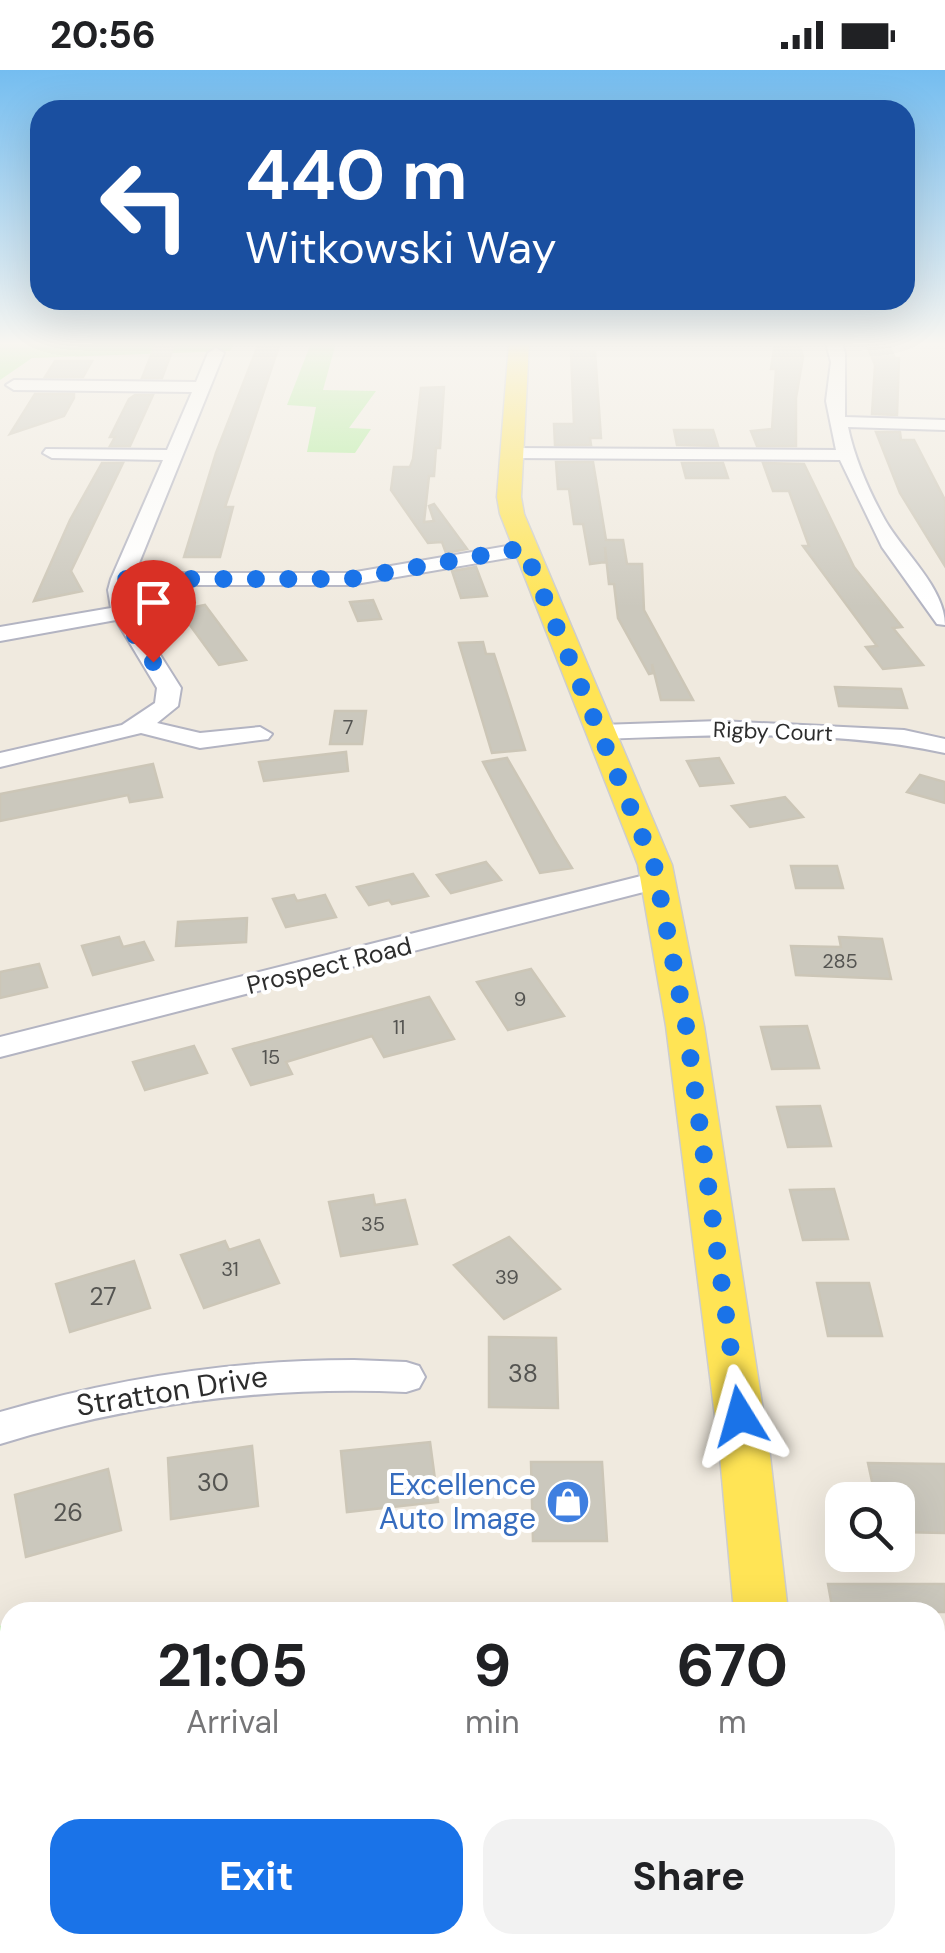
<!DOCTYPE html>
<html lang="en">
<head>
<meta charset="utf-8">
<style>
	body { margin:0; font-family:"DM Sans",sans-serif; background:#f2f2f2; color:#202124; height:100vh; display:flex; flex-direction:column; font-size:38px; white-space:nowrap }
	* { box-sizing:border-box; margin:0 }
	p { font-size:32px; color:#757577 }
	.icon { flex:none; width:55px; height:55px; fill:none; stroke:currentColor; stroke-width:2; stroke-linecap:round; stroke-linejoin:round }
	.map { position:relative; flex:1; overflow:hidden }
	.side { position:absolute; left:0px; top:1532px; width:945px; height:352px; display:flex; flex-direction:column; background:#fff; border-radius:30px 30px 0 0; box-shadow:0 10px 40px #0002 }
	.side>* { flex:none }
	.guide { position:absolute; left:30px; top:30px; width:885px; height:210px; border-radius:30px; box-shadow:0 10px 40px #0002; background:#1a4fa0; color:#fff; overflow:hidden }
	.fabs { position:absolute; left:825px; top:1412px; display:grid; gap:20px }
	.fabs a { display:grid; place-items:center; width:90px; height:90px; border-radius:20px; background:#fff; box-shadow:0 10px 40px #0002; font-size:50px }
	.pin { position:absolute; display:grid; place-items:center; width:85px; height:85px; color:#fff; margin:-102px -42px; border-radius:50% 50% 50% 0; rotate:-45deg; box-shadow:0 0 10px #0007 }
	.pin .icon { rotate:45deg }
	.me { position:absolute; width:110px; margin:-55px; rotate:352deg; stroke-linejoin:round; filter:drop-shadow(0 0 8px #0008) }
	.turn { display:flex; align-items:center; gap:35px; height:210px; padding:0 50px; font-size:45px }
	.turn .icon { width:130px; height:130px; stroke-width:2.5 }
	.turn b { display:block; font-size:70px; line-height:85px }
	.eta { display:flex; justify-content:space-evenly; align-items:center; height:170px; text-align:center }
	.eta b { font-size:60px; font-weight:700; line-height:70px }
	.button { display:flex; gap:20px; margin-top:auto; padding:20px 50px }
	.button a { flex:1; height:115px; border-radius:30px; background:#1a73e8; color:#fff; font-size:40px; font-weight:700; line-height:115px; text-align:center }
	.button a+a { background:#f2f2f2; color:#202124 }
	.status { display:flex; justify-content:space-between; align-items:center; height:70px; padding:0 50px; background:#fff; direction:ltr }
	.status svg { height:28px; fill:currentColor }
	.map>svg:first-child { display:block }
	.green { fill:#adec96 }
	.building { fill:#cbc8bd; stroke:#ccc6b7; stroke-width:2.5 }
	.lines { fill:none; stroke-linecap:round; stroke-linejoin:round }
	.minor-casing { stroke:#b3b4c2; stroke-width:4 }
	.major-casing { stroke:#cdcdcd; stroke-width:3 }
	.minor { fill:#fff; fill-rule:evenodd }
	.major { fill:#ffe455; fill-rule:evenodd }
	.route { stroke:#1a73e8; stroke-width:18; stroke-dasharray:0 32.4 }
	.labels { text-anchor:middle; stroke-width:8; stroke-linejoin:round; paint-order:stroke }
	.number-label { font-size:20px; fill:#545451 }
	.far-street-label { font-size:22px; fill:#2d2d2d; stroke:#fff }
	.street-label { font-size:25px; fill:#2d2d2d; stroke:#fff }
	.near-number-label { font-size:25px; fill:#545451 }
	.near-street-label { font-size:30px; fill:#2d2d2d; stroke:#fff }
	.near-shop-label { font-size:30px; fill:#366cbe; stroke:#fff; text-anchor:end }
</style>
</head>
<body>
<div class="status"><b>20:56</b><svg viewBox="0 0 49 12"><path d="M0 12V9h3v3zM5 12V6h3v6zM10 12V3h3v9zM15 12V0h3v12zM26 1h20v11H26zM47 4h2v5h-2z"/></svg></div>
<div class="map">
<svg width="945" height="1883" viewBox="0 0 945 1883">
	<rect width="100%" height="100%" fill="#f0eadf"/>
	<path class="green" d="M0,273H235L230,281L32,288L0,310Z
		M311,273H336L323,320L376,321L349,358L371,359L355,383L307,382L316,337L287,335Z
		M10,1550V1744L0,1747V1556Z"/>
	<path class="building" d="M156,273H175L162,308H142Z
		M259,273H280L225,437H233L220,487H184L216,383Z
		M775,273H799L803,287L796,328V376H757L751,361L772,359L776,299H771Z
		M866,273H888L895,288H899L897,345L872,344L875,295Z
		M571,281L595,282L601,368H590L591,375H555L554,354H574Z
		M55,291H92L83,307H45Z
		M444,317L440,378H436L434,406H429L424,452L434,451L429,436L434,434L467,479L446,483L442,472L428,473L391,420L394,397H410L413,389L421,318Z
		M35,324H74V328L64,346L10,364Z
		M135,325H153L130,376H110L115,367H110L129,329Z
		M674,360H713L718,376L677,375Z
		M876,362H900L901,370H914L945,430V496L900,423Z
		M556,392H593L606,470H623L627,494H642L644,540L693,630H661L652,594L653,603L649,604L618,548L614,514H609L605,477L606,492L590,494L583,454H574L569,419H558Z
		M102,393H123L71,501L82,521L34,531L70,450Z
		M682,393H723L728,408H686Z
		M763,393L804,394L854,497L902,557L893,558L923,595L883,599L866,577L877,576L803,476H809L789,421H773Z
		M476,497L487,526L461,528L452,501Z
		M373,530L381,549L358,551L350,532Z
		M205,535L246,590L219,595L179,540Z
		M483,572L486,584H494L525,680L492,683L459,573Z
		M835,617L901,619L907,638L839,636Z
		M335,641H366L362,674H330Z
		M346,682L348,701L264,711L259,692Z
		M507,688L554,769L572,798L540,803L483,692Z
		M719,688L733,713L700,716L687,691Z
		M153,694L162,727L130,732L128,725L0,751V724Z
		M920,705L945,712V733L907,722Z
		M785,727L803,747L750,757L732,736Z
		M486,792L501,810L451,823L437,805Z
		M791,796H837L843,818H796Z
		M413,804L428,826L392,834L389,830L369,835L357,817Z
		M294,825L297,831L325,825L336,847L286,857L273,829Z
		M247,848L246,872L176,876L178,852Z
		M119,867L123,877L144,872L153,890L93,905L82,876Z
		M839,867L882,869L891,909L796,905L791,876L841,877Z
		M39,894L47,917L0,928V902Z
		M531,899L564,946L508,960L477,912Z
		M429,927L454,969L384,987L372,966L286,992L292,1004L251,1015L233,979Z
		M807,956L819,998L772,999L761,957Z
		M194,976L207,1003L145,1020L133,992Z
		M820,1036L831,1076L788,1077L777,1037Z
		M834,1119L848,1169L803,1170L790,1120Z
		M373,1125L375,1135L405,1130L417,1174L341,1186L329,1132Z
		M509,1167L560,1219L504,1249L454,1195Z
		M259,1170L279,1213L204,1238L181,1185L225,1171L229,1180Z
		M134,1191L150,1238L70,1262L56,1214Z
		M817,1213H869L882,1266H828Z
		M489,1267L556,1268L558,1338L489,1337Z
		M430,1372L438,1432L347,1442L341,1381Z
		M252,1376L258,1436L171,1449L168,1388Z
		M531,1392H602L607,1471H533Z
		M868,1393L945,1394V1463L898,1462V1430H876Z
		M108,1399L121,1460L26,1487L15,1425Z
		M828,1514H945V1542H833Z"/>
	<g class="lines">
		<g class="minor-casing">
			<path id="minor" d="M826,273H842L845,283V347L945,350V360L848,357C855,390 869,421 885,450C904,483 945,518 945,555L937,554L882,477L840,390L511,388L502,383L511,378L836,380L826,331L831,292Z
				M216,278L224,283L135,503H350L524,473L534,479L524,485L350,515H130L133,542L181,618L178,636L157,653L200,663L260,657L272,664L268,669L200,678L141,663L0,697V683L122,655L155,633L157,618L116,550L0,571V557L111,538L108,520L111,509L163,390L52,388L43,383L46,379L167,380L192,322L14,320L6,315L14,310L196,312L208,283Z
				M720,651L904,660L945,669V683C834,659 713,665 600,669L588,662L600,655Z
				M657,802L671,810L667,816L0,987V967Z
				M354,1290L406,1292L419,1296L425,1307L419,1318L406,1322C266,1316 134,1333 0,1374V1342C117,1308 232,1290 354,1290Z"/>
		</g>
		<g class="major-casing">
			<path id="major" d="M509,273H529L521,427L524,444L672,795L704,956L770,1386L788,1542H734L720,1386L666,956L638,795L500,444L497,427Z
				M945,1696V1755L935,1759V1700Z
				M945,1779V1859L941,1860L944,1883H881L884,1875H935V1783Z
				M769,1875H831L832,1883H770Z"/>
		</g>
		<use href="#minor" class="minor"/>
		<use href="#major" class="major"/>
	</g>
	<linearGradient id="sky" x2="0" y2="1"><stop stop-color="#74bdf0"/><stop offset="0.51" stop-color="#f8f6f1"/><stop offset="1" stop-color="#f8f6f1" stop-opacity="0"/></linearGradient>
	<rect width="945" height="537" fill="url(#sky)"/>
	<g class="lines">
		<path class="route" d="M153,592C137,567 113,541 121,509H350L524,478L654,795L686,956L740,1346"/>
	</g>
	<defs>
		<g id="shop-disc" transform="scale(2.25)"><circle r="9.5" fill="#3f7fe0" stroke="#fff"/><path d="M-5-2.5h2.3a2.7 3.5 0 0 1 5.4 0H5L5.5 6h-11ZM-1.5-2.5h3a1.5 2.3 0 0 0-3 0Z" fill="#fff"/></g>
	</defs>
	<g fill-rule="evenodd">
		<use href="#shop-disc" x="568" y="1432"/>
	</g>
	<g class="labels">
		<g class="number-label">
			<text x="348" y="664">7</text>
			<text x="840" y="898">285</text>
			<text x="520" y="936">9</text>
			<text x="399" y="964">11</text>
			<text x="271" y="994">15</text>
			<text x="373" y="1161">35</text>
			<text x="230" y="1206">31</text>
			<text x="507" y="1214">39</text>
		</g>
		<g class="far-street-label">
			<text transform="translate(773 661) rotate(2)" y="8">Rigby Court</text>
		</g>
		<g class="street-label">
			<text transform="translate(329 895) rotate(-14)" y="9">Prospect Road</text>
		</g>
		<g class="near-number-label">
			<text x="103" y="1235">27</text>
			<text x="523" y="1312">38</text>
			<text x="213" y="1421">30</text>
			<text x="68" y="1451">26</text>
		</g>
		<g class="near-street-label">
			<text transform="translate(172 1321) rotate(-9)" y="10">Stratton Drive</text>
		</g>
		<g class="near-shop-label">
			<text x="536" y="1425">Excellence<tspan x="536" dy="34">Auto Image</tspan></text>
		</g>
	</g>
</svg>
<div class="fabs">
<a><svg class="icon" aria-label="search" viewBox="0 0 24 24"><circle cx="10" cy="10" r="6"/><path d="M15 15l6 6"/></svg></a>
</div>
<div class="pin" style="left:153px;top:592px;background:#d93025"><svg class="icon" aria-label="arrive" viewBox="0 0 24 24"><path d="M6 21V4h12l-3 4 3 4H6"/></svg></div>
<svg class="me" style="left:740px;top:1346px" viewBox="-20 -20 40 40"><path d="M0-17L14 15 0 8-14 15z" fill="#1a73e8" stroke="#fff" stroke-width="4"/></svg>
<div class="guide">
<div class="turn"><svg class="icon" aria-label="left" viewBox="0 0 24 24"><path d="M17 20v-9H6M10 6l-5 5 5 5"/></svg><div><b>440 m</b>Witkowski Way</div></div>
</div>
<section class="side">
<div class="eta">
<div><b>21:05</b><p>Arrival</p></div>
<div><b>9</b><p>min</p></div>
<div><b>670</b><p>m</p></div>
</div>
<div class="button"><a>Exit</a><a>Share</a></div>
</section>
</div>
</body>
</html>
